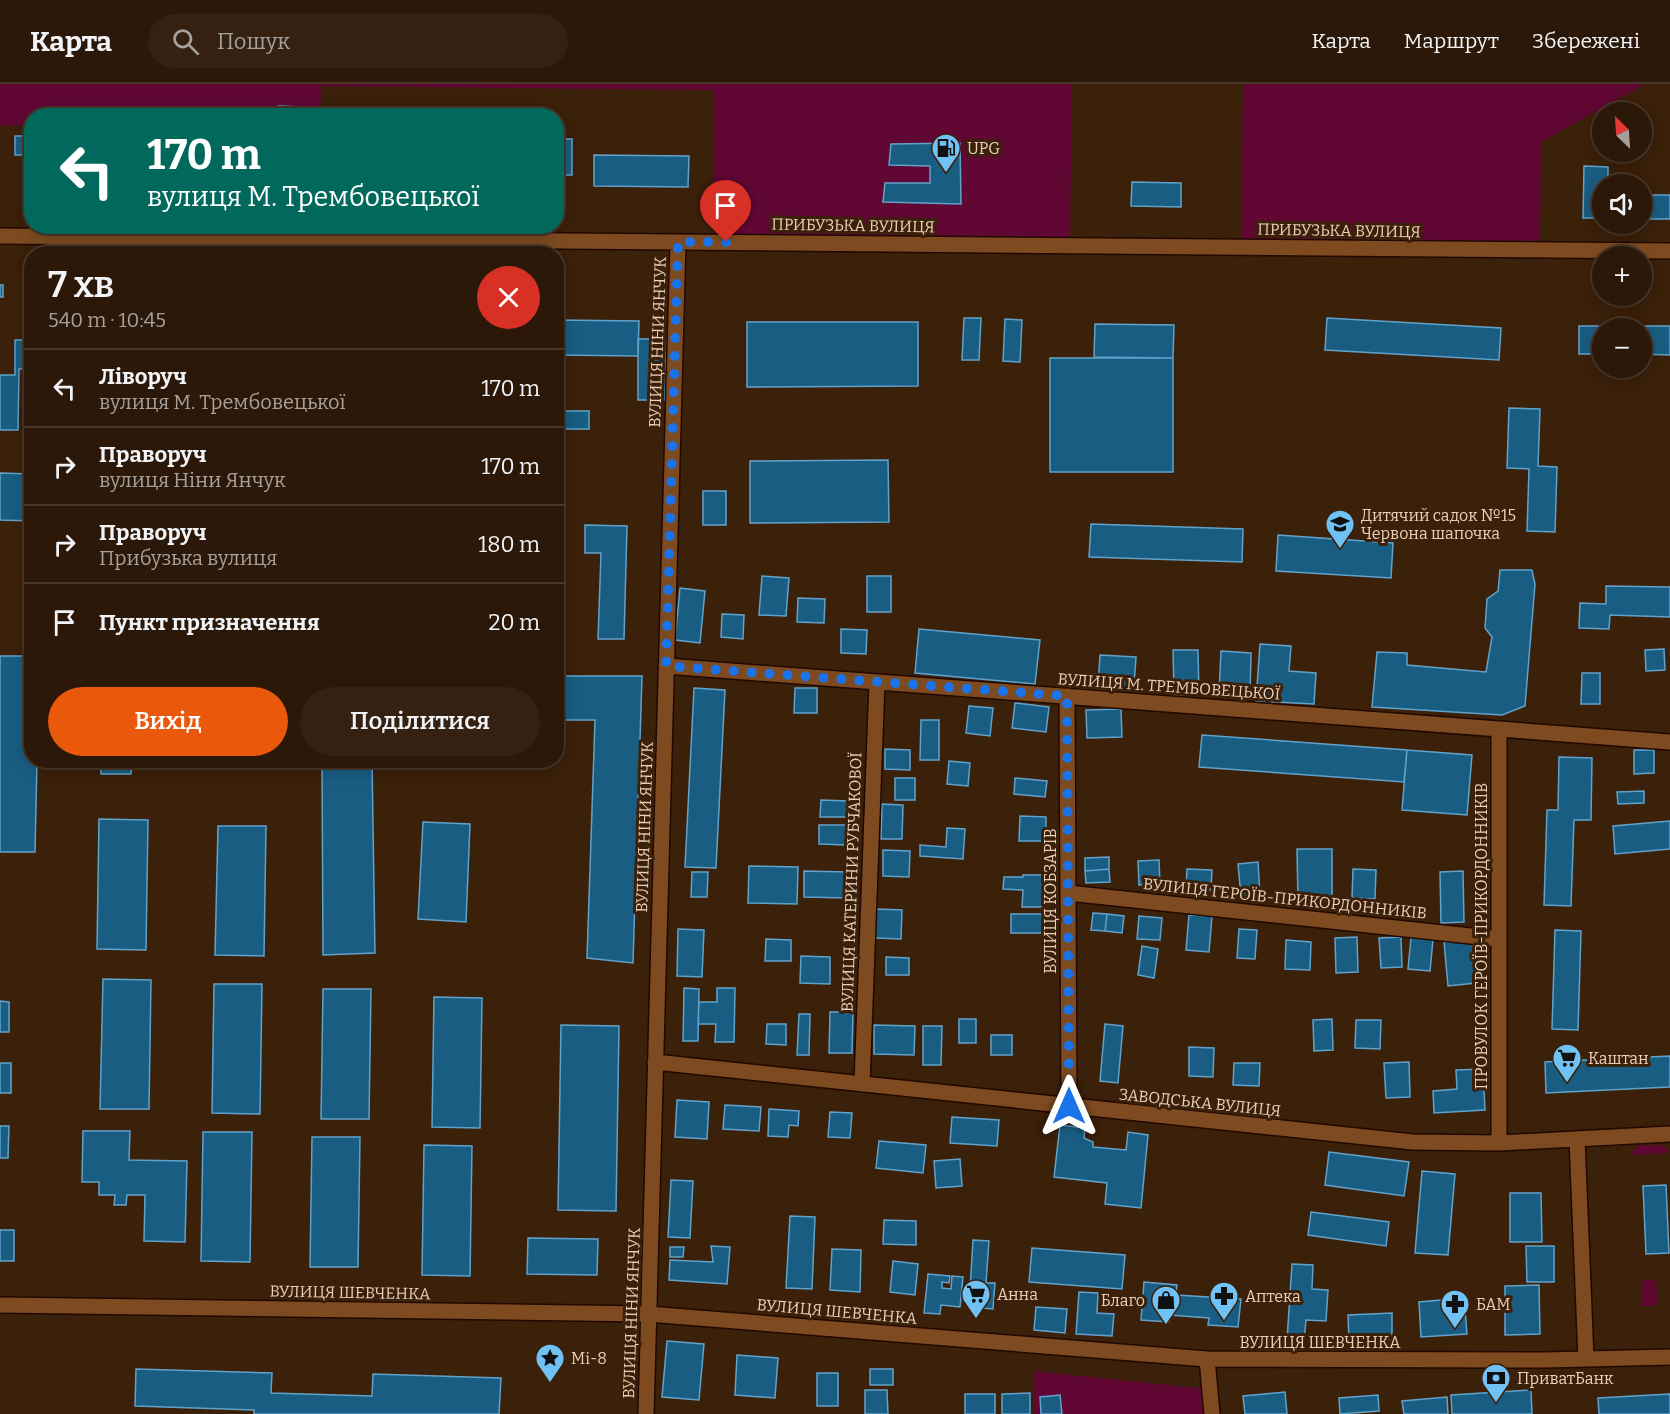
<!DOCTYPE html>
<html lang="uk">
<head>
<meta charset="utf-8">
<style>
	body { margin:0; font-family:Bitter,serif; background:#342112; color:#f1f3f6; height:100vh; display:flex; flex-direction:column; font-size:22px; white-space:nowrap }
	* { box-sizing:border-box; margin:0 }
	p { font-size:20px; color:#a6a09c }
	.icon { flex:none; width:33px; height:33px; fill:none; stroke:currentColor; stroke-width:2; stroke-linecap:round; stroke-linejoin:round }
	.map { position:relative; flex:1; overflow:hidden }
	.details { position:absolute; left:24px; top:162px; width:540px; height:522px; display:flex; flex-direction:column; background:#2c1808; border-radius:24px; box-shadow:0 3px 15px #0003,0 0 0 2px #483729 }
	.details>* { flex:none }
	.guide { position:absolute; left:24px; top:24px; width:540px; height:126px; border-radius:24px; box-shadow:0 3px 15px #0003,0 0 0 2px #483729; background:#00695c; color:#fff; overflow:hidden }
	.needle { width:39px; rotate:335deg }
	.controls { position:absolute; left:1592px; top:18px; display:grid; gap:12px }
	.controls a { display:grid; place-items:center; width:60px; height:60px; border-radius:50%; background:#2c1808; box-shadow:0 3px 15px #0003,0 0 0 2px #483729; font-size:30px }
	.pin { position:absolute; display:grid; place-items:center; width:51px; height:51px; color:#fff; margin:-62px -26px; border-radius:50% 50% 50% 0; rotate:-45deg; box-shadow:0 0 6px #0007 }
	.pin .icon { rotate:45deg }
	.me { position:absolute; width:66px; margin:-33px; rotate:0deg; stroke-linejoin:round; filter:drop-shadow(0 0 4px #0008) }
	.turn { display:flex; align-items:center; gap:21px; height:126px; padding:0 24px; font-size:27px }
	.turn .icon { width:78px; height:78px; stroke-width:2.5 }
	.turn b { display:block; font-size:42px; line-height:51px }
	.round { display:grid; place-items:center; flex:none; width:63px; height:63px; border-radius:32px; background:#342112 }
	.summary { display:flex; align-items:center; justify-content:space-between; height:102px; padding:0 24px }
	h1 { font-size:36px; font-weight:600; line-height:45px }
	.cta { display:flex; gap:12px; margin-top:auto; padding:12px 24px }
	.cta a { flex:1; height:69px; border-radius:36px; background:#ea580c; color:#fff; font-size:24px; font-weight:600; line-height:69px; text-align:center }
	.cta a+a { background:#342112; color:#f1f3f6 }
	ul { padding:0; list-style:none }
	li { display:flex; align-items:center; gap:18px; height:78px; padding:0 24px; border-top:2px solid #483729 }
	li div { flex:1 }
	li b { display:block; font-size:22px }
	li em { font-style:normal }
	header { display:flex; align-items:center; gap:36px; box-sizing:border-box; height:84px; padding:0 30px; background:#2c1808; border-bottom:2px solid #483729 }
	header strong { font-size:28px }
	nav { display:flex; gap:33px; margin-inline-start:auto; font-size:21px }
	.search { width:420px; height:54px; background:#342112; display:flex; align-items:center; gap:15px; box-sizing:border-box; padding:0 21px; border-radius:33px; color:#a6a09c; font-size:22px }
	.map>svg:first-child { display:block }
	.green { fill:#600734 }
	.building { fill:#195d82; stroke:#62a2ca; stroke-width:1.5 }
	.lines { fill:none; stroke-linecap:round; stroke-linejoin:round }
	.minor-casing { stroke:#210800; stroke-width:18 }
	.minor { stroke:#7e4b21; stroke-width:15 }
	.route { stroke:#1a73e8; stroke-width:10; stroke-dasharray:0 18 }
	.labels { text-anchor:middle; stroke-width:6; stroke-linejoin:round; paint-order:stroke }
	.poi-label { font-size:16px; fill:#ecceb9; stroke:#3b200a; text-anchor:start }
	.street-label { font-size:16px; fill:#ecceb9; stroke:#3b200a }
</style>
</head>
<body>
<header>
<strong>Карта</strong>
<div class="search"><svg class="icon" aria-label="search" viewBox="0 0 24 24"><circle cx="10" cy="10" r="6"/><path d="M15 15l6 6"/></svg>Пошук</div>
<nav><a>Карта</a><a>Маршрут</a><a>Збережені</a></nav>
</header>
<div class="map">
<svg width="1670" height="1330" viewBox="0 0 1670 1330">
	<rect width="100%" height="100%" fill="#3b200a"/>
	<path class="green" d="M0,0H1072L1070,154L713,151L714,6L321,2L320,31L32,32L31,41L0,42Z
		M1243,0H1645L1541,58L1540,158L1241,156Z
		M270,143H319V147L270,148Z
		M1654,1061L1665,1062L1668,1069L1631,1071C1635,1060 1644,1061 1654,1061Z
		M1656,1196L1657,1221L1642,1222L1641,1197Z
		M1033,1287L1207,1305L1210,1330H1034Z"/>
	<path class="building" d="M279,22L300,23V32H279Z
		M15,52H32V113H24L25,71H15Z
		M556,55H572V91H556Z
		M960,59L961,120L883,118L885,99H930V82L889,81L891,60Z
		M594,71L689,72L688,103L594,102Z
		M1584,82L1608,83V100H1602V134H1583Z
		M1132,98L1181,99V123L1131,122Z
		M1646,111H1670V135H1645Z
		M0,201H3V213H0Z
		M964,234H981L979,276H962Z
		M1327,234L1501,244L1499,276L1325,266Z
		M1005,235L1022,236L1020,278L1003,277Z
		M556,236L639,237L638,272L556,271Z
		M747,238H918V302L747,303Z
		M1095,240L1174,241L1173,274L1094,273Z
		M1579,242H1670V271L1641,270V244H1602V270H1579Z
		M638,255H666L665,316H638Z
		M15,256H32V285H19L18,346H0V291H15Z
		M1050,274H1173V388H1050Z
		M1509,324L1540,325L1538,382L1557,383L1555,448L1527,447L1529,385L1507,384Z
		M557,327H589V345H557Z
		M888,376L889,438L750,439V377Z
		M0,389L32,390V437L0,436Z
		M703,407H726V441H703Z
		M1091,440L1243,445L1242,478L1089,473Z
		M585,441L627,442L624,555H598L601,469H585Z
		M1278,451L1393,459L1391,494L1276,487Z
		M1500,486H1532L1535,500L1525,622L1502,631L1372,623L1377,568L1407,569V581L1486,588L1492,553L1485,544L1487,515L1498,507Z
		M762,492L789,494L786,532L759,531Z
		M867,492H891V528H867Z
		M1606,502L1670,503V533L1610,531L1609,545L1579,544L1580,519L1606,520Z
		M680,504L705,507L700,559L675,556Z
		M798,514L825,515L824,539L797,538Z
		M722,530L744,531L743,555L721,553Z
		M841,545L867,546L866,570L841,569Z
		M919,545L1040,556L1035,600L915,589Z
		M1260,560L1291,562L1289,587L1316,589L1314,620L1256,617Z
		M1664,565L1665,586L1646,587L1645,566Z
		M1173,566H1198L1199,610L1174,611Z
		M1221,567L1251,569L1250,612L1219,610Z
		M1100,571L1136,573L1134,603L1098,602Z
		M0,572H32V676H37L35,768H0Z
		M1582,589H1600V620H1581Z
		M556,592H642L633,879L587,874L595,636H556Z
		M694,604L725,606L716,784L685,783Z
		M795,604H817V629H794Z
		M1015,619L1049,623L1046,648L1012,644Z
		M969,622L993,624L990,652L966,649Z
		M1121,625L1122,653L1087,654L1086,626Z
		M921,636H939V676H920Z
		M1202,651L1407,666L1404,698L1199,683Z
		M885,665L910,666V686L885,685Z
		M1407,666L1472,671L1467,731L1402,726Z
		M1634,666H1654V689L1634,690Z
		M1559,673L1592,674L1591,736H1574L1571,822L1544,821L1547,726H1558Z
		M101,676H132L131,690H101Z
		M322,676H372L375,869L323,871Z
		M949,677L970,679L968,702L947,700Z
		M895,694H915V716H895Z
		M1015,694L1047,697L1045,713L1014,710Z
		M1644,707V719L1618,720L1617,708Z
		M821,716L849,717V733H820Z
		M882,720L903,721L902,755H881Z
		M1020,732L1046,733V757H1019Z
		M99,735L148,736L146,866L97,865Z
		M1670,737V765L1615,770L1613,742Z
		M423,738L470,740L466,838L418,835Z
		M819,741H847V761L819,760Z
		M218,742H266L264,872L215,871Z
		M947,744L965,745L963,775L920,772V761L946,763Z
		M1297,765H1332V817H1298Z
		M883,766L910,767L909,793L883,792Z
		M1109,773V785L1085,787V774Z
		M1159,776L1160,800L1139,801L1138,777Z
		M1258,778L1260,812L1241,813L1238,780Z
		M749,782L798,783L797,820L748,819Z
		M1109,785L1110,798L1086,799L1085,787Z
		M1187,785L1212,786L1211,806L1186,805Z
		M1353,785L1376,786L1375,815L1352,814Z
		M804,787L848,788L847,814L804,813Z
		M1463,787L1464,838L1441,839L1440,788Z
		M692,788H708L707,813H691Z
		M1023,791H1045V823H1022L1023,806L1003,805L1004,793H1023Z
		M876,825L902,826L901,855L875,854Z
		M1093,829L1107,830L1105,847L1091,846Z
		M1011,830H1044V849H1011Z
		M1107,830L1124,832L1122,849L1105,847Z
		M1189,831L1212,832L1209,868L1186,866Z
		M1139,832L1162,834L1160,856L1137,855Z
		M678,845L704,846L702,893L677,892Z
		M1239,845L1257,846L1255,875L1237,874Z
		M1555,846L1581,847L1578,946L1552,945Z
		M1357,853L1358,888L1336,889L1335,854Z
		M1401,853L1402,883L1381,884L1379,854Z
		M1411,854L1433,856L1430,887L1408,885Z
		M766,855L791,856V877H765Z
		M1286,856L1311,858L1310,886L1285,885Z
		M1472,856L1476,899L1448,902L1444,858Z
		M1142,862L1158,865L1154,894L1138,891Z
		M801,872L830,873V900L800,899Z
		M886,873L909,874V891H886Z
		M103,895L151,896L149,1025H100Z
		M214,900H262L260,1030L212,1029Z
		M684,904L699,905L698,957H683Z
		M717,904H735L734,958H715L716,940H698L699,918H717Z
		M323,905H371L369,1035H321Z
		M434,913L482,914L480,1044L432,1043Z
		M0,917L9,918V948H0Z
		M830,928H853L852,969H829Z
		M799,930H810L809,971H797Z
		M959,935H976V959H959Z
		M1332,935L1333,966L1314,967L1313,936Z
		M1356,936H1381L1380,965L1355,964Z
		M767,940H786V961L766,960Z
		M1105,940L1123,942L1118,999L1100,997Z
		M561,941L619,942L616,1127L558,1126Z
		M874,941L915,942L914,971L874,970Z
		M923,942H942L941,981H923Z
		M991,951H1012V971H991Z
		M1189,963L1214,964L1213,993L1189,992Z
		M1670,972V1003L1546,1009L1545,978Z
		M1409,978L1410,1013L1386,1014L1384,979Z
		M0,979H11V1009H0Z
		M1234,979H1260L1259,1002L1233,1001Z
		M1483,985L1485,1026L1434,1029L1433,1007L1457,1005L1456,986Z
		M677,1016L709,1018L707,1055L675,1053Z
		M725,1021L761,1023L759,1047L723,1045Z
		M769,1025L799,1027L798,1042L789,1041L788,1053L768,1052Z
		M830,1028L852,1029L850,1054L828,1053Z
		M952,1033L999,1036L997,1062L950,1059Z
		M1060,1041L1085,1044L1084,1054L1093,1058V1063L1126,1066L1128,1048L1148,1051L1141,1124L1105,1120L1107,1099L1054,1093Z
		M0,1042H9L8,1074H0Z
		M83,1047H130L129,1076L187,1077L185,1158L144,1157L145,1111H127L126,1121H114L115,1111H99V1098H82Z
		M203,1048H252L250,1178L201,1177Z
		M312,1053H360L358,1183H310Z
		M879,1057L926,1061L923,1089L876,1084Z
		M424,1061L472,1062L470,1192L422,1191Z
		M1329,1068L1409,1078L1404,1112L1325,1101Z
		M960,1075L962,1102L936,1104L934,1077Z
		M1422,1087L1455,1090L1448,1171L1415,1169Z
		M671,1096L693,1097L690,1154L668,1153Z
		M1666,1101L1669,1169L1646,1170L1643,1102Z
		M1510,1109H1541L1542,1158H1510Z
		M1311,1128L1389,1138L1386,1162L1308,1151Z
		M790,1132L815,1133L812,1205L786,1204Z
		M884,1136L916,1137V1161L883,1160Z
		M0,1146H14V1177H0Z
		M528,1154L598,1155L597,1191L527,1190Z
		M973,1156L989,1157L986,1199H995L993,1225L969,1223Z
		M711,1162L730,1163L727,1200L669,1196L670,1176L713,1178Z
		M1526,1162H1554V1198H1527Z
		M670,1163H684L683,1173H670Z
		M1032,1164L1125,1171L1122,1205L1029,1198Z
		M832,1165L861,1166L860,1208L830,1206Z
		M893,1177L918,1180L915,1211L890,1208Z
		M1292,1180L1313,1181L1312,1205L1328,1206L1326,1237L1306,1236L1304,1257L1287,1256Z
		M928,1190L950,1192L949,1199L942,1198V1204L951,1205L952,1192L963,1193L960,1223L941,1221L940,1230L924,1229Z
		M1144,1198L1177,1201L1176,1211L1241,1215L1238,1243L1208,1241L1209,1234L1169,1231V1238L1141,1236Z
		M1539,1201L1540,1250L1505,1251V1202Z
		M1079,1208L1098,1209L1097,1229L1114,1230L1112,1252L1076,1250Z
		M1464,1214L1467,1250L1421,1253L1419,1218Z
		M1036,1223L1067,1225L1065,1249L1034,1246Z
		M1392,1229V1255L1349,1257L1348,1231Z
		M667,1257L704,1260L699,1316L662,1313Z
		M737,1271L778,1274L775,1314L735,1311Z
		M136,1285L272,1289L271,1309L372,1312L373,1290L501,1294L499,1330H254V1326L135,1322Z
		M870,1285H893V1301H870Z
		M817,1289H838V1322H817Z
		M865,1306H887L888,1330H865Z
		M1531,1306L1532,1330H1452L1451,1311Z
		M1285,1308L1287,1330H1245L1243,1312Z
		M1030,1309V1330H1002V1310Z
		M965,1310H995V1330H965Z
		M1670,1310V1330H1599L1598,1314Z
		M1060,1311L1062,1330H1041L1040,1313Z
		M1378,1311L1379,1327L1340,1330L1339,1314Z
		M1447,1313L1448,1330H1404L1402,1317Z"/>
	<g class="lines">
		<g class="minor-casing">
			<path id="minor" d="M0,152L1670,167
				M666,582L1670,658
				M1067,612L1069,1022
				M1499,645V1059
				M1068,809L1499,855
				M655,978L1413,1058L1499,1059L1670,1050
				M862,1000L877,598
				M1577,1055L1586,1275
				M0,1221L648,1230L1207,1275L1545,1276L1670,1273
				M1207,1275L1212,1330
				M646,1330L678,158"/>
		</g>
		<use href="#minor" class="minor"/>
	</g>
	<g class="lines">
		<path class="route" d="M726,158H678L666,582L1067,612L1069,1022"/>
	</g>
	<defs>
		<g id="fuel-pin" transform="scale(1.5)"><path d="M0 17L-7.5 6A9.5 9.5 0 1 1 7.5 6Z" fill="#70c1f4" stroke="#3b200a"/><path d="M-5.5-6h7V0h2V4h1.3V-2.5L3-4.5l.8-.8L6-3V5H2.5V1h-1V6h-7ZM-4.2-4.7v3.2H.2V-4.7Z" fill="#111"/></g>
		<g id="school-pin" transform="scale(1.5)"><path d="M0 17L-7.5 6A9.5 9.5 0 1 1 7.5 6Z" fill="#70c1f4" stroke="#3b200a"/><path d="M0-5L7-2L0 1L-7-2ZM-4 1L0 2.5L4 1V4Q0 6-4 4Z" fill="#111"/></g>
		<g id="supermarket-pin" transform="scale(1.5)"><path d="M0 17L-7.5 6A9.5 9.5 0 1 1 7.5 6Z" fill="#70c1f4" stroke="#3b200a"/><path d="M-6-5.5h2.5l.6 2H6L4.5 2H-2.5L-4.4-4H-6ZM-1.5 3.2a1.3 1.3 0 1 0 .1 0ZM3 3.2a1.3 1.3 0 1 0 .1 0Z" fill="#111"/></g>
		<g id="pharmacy-pin" transform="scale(1.5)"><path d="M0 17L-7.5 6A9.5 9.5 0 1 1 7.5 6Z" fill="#70c1f4" stroke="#3b200a"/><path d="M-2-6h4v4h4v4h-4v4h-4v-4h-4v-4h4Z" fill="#111"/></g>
		<g id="shop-pin" transform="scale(1.5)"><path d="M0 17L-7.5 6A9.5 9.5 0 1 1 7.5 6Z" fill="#70c1f4" stroke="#3b200a"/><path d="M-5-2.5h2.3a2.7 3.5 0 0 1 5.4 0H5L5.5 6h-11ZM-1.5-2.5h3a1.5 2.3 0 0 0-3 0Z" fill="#111"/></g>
		<g id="sight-pin" transform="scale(1.5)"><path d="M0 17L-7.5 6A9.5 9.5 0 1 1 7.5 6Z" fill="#70c1f4" stroke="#3b200a"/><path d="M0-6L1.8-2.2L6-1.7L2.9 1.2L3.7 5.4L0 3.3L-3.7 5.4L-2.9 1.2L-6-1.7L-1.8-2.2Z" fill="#111"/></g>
		<g id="bank-pin" transform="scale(1.5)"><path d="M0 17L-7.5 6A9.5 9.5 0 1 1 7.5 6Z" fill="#70c1f4" stroke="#3b200a"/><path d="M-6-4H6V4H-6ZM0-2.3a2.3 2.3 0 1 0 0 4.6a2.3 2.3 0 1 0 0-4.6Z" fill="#111"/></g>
	</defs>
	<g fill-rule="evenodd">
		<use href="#fuel-pin" x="946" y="64"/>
		<use href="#school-pin" x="1340" y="440"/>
		<use href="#supermarket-pin" x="1567" y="974"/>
		<use href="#supermarket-pin" x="976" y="1210"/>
		<use href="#pharmacy-pin" x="1224" y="1212"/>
		<use href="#shop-pin" x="1166" y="1216"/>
		<use href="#pharmacy-pin" x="1455" y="1220"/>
		<use href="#sight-pin" x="550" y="1274"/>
		<use href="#bank-pin" x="1496" y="1294"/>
	</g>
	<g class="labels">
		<g class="poi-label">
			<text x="967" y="70">UPG</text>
			<text x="1361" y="437">Дитячий садок №15<tspan x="1361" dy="18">Червона шапочка</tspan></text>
			<text x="1588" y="980">Каштан</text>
			<text x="997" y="1216">Анна</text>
			<text x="1245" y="1218">Аптека</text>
			<text x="1145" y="1222" text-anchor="end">Благо</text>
			<text x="1476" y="1226">БАМ</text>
			<text x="571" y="1280">Mi-8</text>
			<text x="1517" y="1300">ПриватБанк</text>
		</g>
		<g class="street-label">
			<text transform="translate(853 141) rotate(1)" y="6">ПРИБУЗЬКА ВУЛИЦЯ</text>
			<text transform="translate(1339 146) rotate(1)" y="6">ПРИБУЗЬКА ВУЛИЦЯ</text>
			<text transform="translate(657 258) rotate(-88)" y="6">ВУЛИЦЯ НІНИ ЯНЧУК</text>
			<text transform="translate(1169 602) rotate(4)" y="6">ВУЛИЦЯ М. ТРЕМБОВЕЦЬКОЇ</text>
			<text transform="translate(644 743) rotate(-88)" y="6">ВУЛИЦЯ НІНИ ЯНЧУК</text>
			<text transform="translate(851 798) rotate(-88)" y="6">ВУЛИЦЯ КАТЕРИНИ РУБЧАКОВОЇ</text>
			<text transform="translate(1285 814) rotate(6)" y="6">ВУЛИЦЯ ГЕРОЇВ-ПРИКОРДОННИКІВ</text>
			<text transform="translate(1050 817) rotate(-90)" y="6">ВУЛИЦЯ КОБЗАРІВ</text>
			<text transform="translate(1481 852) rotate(-90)" y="6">ПРОВУЛОК ГЕРОЇВ-ПРИКОРДОННИКІВ</text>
			<text transform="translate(1200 1018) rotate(6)" y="6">ЗАВОДСЬКА ВУЛИЦЯ</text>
			<text transform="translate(350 1208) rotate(1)" y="6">ВУЛИЦЯ ШЕВЧЕНКА</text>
			<text transform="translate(837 1227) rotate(5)" y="6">ВУЛИЦЯ ШЕВЧЕНКА</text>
			<text transform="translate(631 1229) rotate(-88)" y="6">ВУЛИЦЯ НІНИ ЯНЧУК</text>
			<text x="1320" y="1264">ВУЛИЦЯ ШЕВЧЕНКА</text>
		</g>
	</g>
</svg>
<div class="controls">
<a><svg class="needle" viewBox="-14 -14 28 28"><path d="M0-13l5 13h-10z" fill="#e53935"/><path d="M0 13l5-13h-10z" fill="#a6a09c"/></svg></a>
<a><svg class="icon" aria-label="sound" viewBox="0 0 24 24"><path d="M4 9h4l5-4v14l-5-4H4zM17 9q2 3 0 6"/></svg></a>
<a>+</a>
<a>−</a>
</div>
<div class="pin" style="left:726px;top:158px;background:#d93025"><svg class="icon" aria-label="arrive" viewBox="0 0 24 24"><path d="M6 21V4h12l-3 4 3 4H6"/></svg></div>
<svg class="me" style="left:1069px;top:1022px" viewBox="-20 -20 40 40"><path d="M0-17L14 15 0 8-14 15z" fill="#1a73e8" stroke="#fff" stroke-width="4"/></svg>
<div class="guide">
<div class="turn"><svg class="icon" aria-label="left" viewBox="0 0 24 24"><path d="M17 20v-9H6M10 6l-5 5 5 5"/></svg><div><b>170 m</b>вулиця М. Трембовецької</div></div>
</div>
<section class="details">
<div class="summary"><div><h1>7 хв</h1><p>540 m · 10:45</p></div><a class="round" style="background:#d93025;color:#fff"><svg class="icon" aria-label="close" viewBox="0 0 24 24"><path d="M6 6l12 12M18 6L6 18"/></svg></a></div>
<ul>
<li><svg class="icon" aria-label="left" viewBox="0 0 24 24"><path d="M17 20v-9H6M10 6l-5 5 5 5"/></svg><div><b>Ліворуч</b><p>вулиця М. Трембовецької</p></div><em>170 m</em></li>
<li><svg class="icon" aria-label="right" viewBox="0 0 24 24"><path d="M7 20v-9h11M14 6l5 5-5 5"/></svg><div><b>Праворуч</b><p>вулиця Ніни Янчук</p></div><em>170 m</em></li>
<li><svg class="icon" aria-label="right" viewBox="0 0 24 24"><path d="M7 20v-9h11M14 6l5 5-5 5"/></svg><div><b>Праворуч</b><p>Прибузька вулиця</p></div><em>180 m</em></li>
<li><svg class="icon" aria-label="arrive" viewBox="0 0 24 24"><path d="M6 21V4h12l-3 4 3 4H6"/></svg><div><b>Пункт призначення</b></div><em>20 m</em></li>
</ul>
<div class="cta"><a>Вихід</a><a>Поділитися</a></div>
</section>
</div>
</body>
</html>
